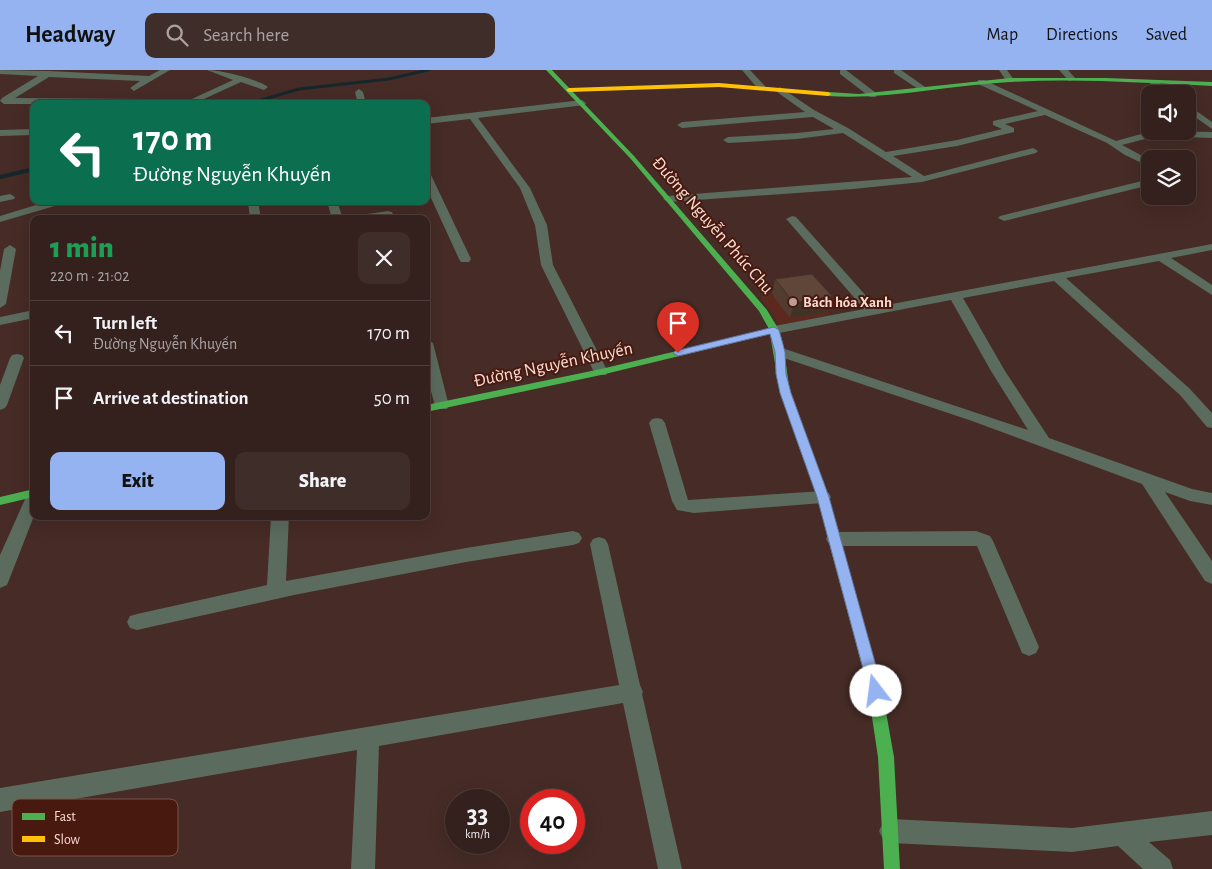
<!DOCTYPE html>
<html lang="en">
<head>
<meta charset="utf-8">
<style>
	body { margin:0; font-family:"Alegreya Sans",sans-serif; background:#3f2d29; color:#f1f3f6; height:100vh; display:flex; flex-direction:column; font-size:19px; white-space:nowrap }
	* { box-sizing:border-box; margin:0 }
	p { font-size:16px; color:#a9a3a3 }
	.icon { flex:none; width:28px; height:28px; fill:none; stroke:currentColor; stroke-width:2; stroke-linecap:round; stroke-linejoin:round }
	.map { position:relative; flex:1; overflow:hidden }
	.side { position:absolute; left:30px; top:145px; width:400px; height:305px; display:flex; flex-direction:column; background:#34201c; border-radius:10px; box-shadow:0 5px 20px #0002,0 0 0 1px #4e3e3b }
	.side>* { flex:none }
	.hud { position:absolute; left:30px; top:30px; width:400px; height:105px; border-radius:10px; box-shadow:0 5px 20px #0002,0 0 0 1px #4e3e3b; background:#0b6e4f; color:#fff; overflow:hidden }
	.tools { position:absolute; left:1141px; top:15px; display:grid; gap:10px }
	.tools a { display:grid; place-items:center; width:55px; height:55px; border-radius:10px; background:#34201c; box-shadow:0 5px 20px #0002,0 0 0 1px #4e3e3b; font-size:25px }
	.speed { position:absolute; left:445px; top:719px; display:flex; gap:10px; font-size:25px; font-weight:700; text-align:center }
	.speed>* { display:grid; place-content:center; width:65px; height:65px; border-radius:50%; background:#34201c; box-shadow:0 5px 20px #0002,0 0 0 1px #4e3e3b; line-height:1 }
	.speed small { font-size:12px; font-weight:400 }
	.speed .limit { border:8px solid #d22; background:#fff; color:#111 }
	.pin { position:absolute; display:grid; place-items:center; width:42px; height:42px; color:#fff; margin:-51px -21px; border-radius:50% 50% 50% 0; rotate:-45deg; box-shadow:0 0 5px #0007 }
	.pin .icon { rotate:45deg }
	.me { position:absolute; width:55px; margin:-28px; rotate:345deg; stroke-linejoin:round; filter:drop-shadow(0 0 4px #0008) }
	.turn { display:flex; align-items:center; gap:18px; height:105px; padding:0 20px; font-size:22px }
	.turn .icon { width:65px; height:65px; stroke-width:2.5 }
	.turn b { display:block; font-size:35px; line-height:42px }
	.round { display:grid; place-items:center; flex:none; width:52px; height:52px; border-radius:10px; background:#3f2d29 }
	.headline { display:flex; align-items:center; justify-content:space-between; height:85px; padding:0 20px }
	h1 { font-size:30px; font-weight:800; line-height:38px; color:#1e9e55 }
	.action { display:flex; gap:10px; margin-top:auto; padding:10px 20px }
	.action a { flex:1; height:58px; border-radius:10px; background:#95b2f1; color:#111; font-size:20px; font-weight:800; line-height:58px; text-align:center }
	.action a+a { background:#3f2d29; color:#f1f3f6 }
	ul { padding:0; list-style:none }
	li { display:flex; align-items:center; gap:15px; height:65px; padding:0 20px; border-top:1px solid #4e3e3b }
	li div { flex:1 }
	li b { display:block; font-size:19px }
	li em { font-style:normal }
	header { display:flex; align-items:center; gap:30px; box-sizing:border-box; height:70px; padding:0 25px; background:#95b2f1; color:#111 }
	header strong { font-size:24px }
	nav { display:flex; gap:28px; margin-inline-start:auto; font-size:18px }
	.search { width:350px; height:45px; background:#3f2d29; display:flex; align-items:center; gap:12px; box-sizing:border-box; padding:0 18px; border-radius:10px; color:#a9a3a3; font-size:19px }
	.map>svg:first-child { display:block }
	.built { fill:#5d291f }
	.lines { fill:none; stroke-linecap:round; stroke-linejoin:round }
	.stream-far1 { stroke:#16272b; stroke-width:3 }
	.stream { stroke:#16272b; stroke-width:4 }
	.street { fill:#5b6b5d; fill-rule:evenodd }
	.fast { fill:#4caf50; fill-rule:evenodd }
	.slow { fill:#ffc107; fill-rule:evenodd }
	.wall { fill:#523c30 }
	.shaded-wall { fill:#423127 }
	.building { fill:#5f4638; stroke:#423127 }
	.route { fill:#95b2f1; stroke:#61749d }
	.poi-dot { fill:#bc9d96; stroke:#47190f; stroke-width:2 }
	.labels { text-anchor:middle; stroke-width:4; stroke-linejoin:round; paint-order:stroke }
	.far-poi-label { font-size:15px; font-weight:bold; fill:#fbdbd3; stroke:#47190f; text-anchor:start }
	.street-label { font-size:18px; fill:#fbdbd3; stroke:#47190f }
	.key { fill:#47190f; stroke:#7d534a; stroke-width:1 }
	.key-label { font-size:14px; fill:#fbdbd3 }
</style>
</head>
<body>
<header>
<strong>Headway</strong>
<div class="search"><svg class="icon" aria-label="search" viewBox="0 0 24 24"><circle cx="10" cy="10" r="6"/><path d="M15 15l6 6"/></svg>Search here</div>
<nav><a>Map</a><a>Directions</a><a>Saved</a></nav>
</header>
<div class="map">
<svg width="1212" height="799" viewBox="0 0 1212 799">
	<rect width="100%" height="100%" fill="#462b26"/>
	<path class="built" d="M808,219L831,245L779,255L760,226Z"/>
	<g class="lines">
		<path class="stream-far1" d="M247,34L299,19L389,9L428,0"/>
		<path class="stream" d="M0,107L34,99"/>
		<path class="street" d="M0,0L49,1L149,6L160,0H170L134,21L130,18L140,11L49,7L15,28L143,29L146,30V34H4L0,31L2,28L38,6L0,4Z
			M207,0C221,0 257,9 268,17L264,20L241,12L193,34H181L233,10Z
			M742,0H750L765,16V20H759Z
			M840,0H846L876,23V27H870L840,4Z
			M894,0H901L928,19L921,21L894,3Z
			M999,0H1007L1014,10L1013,12H1007Z
			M1059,0H1068L1076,9L1069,11Z
			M978,10H984L1116,71L1152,61L1212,62V68L1156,66L1122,75L1150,90V97L1125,85L1107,73L1045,45L1005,54L1014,58V62L957,76L893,86L924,106L1033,78L1038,81L1036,83L922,112L853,119L668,132L663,129L668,126L912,107L843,63L797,69L728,73L723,70L728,67L797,63L834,59L813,47L682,58L677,55L682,52L805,42L777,22L776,20L780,17L814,40L848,58L886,82L957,70L1002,59L993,55V51L1038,41L978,14Z
			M1150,10H1156L1173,24H1163L1150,14Z
			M359,19L363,22L366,34H358L355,22Z
			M582,30L586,33L585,35L478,48L530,118L547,155L553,195L608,302L606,305H596L594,302L541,195L535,155L520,118L470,49L426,54V48Z
			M1188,35L1212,52V59L1188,42Z
			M34,59V65L0,66V60Z
			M426,102L431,105L471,189L469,192H461L459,189L426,117Z
			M1150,109V115L1004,151L998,148L1000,146Z
			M10,124L15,127L14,129L0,132V126Z
			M49,131H66L65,133L0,152V146Z
			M248,131H258L261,149H250Z
			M327,131H337L343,149H332Z
			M388,141L392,142L395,149H349L354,146Z
			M792,146L796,147L876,237L1212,174V180L1171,188L1212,215V225L1159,191L1066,208L1190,319L1212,343V358L1207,357L1180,325L1054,211L963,228L1005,301L1049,368L1192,419L1212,423V435L1190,431L1165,422L1212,491V514L1205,511L1142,414L972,351L775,285L773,282L775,279H785L1028,360L991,301L951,230L774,264L769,263L767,260L769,257L864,239L788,151L786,149Z
			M10,175L16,179L6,234L0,238V201L4,179Z
			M34,240V248L0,255V247Z
			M426,269L433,273L449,336L447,339H437L435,336L426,302Z
			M17,284L22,285L24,288L7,335L5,338L0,340V315L10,288L12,285Z
			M657,348L662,349L665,353L688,430L823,421L829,423L831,427L829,431L823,433L694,443L677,440L672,431L649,353L652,349Z
			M34,421V446L9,510L7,515L0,518V485L26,427L28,423Z
			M271,446H289L286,511L466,478L573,461L579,463L582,468L579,473L573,475L466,492L294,525L137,560L130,558L127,552L130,546L137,544L267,515Z
			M976,461L990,466L993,471L1039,577L1036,583L1029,586L1022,583L977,476H835L829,474L826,469L829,464L835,462Z
			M599,467L605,469L608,474L640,615L643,622L642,624L682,799H658L623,633L379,676L375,799H351L357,680L0,742V718L619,615L590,474L593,469Z
			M1212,741V765L1149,772L1170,790L1173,799H1143L1118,776L1072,782L891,773L883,769L879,761L883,753L891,749L1072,758Z"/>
		<path class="fast" d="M546,0H552L634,86L767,240L779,260L783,273L790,323L829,427L838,461L836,464H828L826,461L817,427L780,323L770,264L601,305L426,342V335L601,299L769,259L759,241L630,88Z
			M1010,8H1106L1212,12V16C1145,13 1077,8 1010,12C949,15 889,30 828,26L825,24L828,22L859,24Z
			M34,419V427L0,435V427Z
			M874,607L879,609L881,614L894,687L900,799H884L878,687L867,614L869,609Z"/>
		<path class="slow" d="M719,13L828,22L831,24L828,26L719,17L569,22L566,20L569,18Z
			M832,456L836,458L838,461L881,614L879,619L874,621L869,619L867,614L826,461L828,458Z"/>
	</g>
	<path class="wall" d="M775,209L828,242L790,248L772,224Z"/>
	<path class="shaded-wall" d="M832,226L828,242L790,248L794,233Z"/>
	<path class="building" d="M812,204L832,226L794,233L775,209Z"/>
	<path class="route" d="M774,257L779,260L785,282L786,304L791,323L829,427L883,621L881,626L876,628L871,626L869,621L817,427L780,323L776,304L775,282L770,264L678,286L673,283L675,281Z"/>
	<circle class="poi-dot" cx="793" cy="232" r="5"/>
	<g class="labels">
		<g class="far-poi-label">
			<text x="803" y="237">Bách hóa Xanh</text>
		</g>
		<g class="street-label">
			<text transform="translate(713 155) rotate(49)" y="6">Đường Nguyễn Phúc Chu</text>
			<text transform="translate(553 294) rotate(-12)" y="6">Đường Nguyễn Khuyến</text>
		</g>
	</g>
	<rect x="12" y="729" width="166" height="57" rx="8" class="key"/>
	<rect x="22" y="743" width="23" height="7" fill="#4caf50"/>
	<rect x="22" y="766" width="23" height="6" fill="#ffc107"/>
	<g class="key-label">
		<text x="54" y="751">Fast</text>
		<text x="54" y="774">Slow</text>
	</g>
</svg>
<div class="tools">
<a><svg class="icon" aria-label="sound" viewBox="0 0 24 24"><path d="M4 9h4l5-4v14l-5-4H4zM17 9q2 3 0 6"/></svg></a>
<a><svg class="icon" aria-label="layers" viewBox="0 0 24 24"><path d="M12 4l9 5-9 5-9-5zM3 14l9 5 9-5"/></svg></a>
</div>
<div class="speed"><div>33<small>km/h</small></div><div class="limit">40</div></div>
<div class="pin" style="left:678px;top:283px;background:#d93025"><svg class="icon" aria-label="arrive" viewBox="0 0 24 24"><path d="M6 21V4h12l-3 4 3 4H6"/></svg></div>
<svg class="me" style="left:876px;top:621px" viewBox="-20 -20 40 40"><circle r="19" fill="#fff"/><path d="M0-13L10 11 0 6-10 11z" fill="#95b2f1"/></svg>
<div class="hud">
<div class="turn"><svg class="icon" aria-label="left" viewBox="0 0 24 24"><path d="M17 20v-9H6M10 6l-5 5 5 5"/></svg><div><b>170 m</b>Đường Nguyễn Khuyến</div></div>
</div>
<section class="side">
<div class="headline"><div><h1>1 min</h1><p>220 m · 21:02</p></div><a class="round"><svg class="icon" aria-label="close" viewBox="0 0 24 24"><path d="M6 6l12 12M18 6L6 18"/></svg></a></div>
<ul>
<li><svg class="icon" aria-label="left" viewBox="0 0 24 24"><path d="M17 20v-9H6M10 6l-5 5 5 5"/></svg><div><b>Turn left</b><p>Đường Nguyễn Khuyến</p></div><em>170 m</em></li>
<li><svg class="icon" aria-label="arrive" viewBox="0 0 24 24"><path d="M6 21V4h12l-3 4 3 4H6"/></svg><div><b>Arrive at destination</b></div><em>50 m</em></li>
</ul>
<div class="action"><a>Exit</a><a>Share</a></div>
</section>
</div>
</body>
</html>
